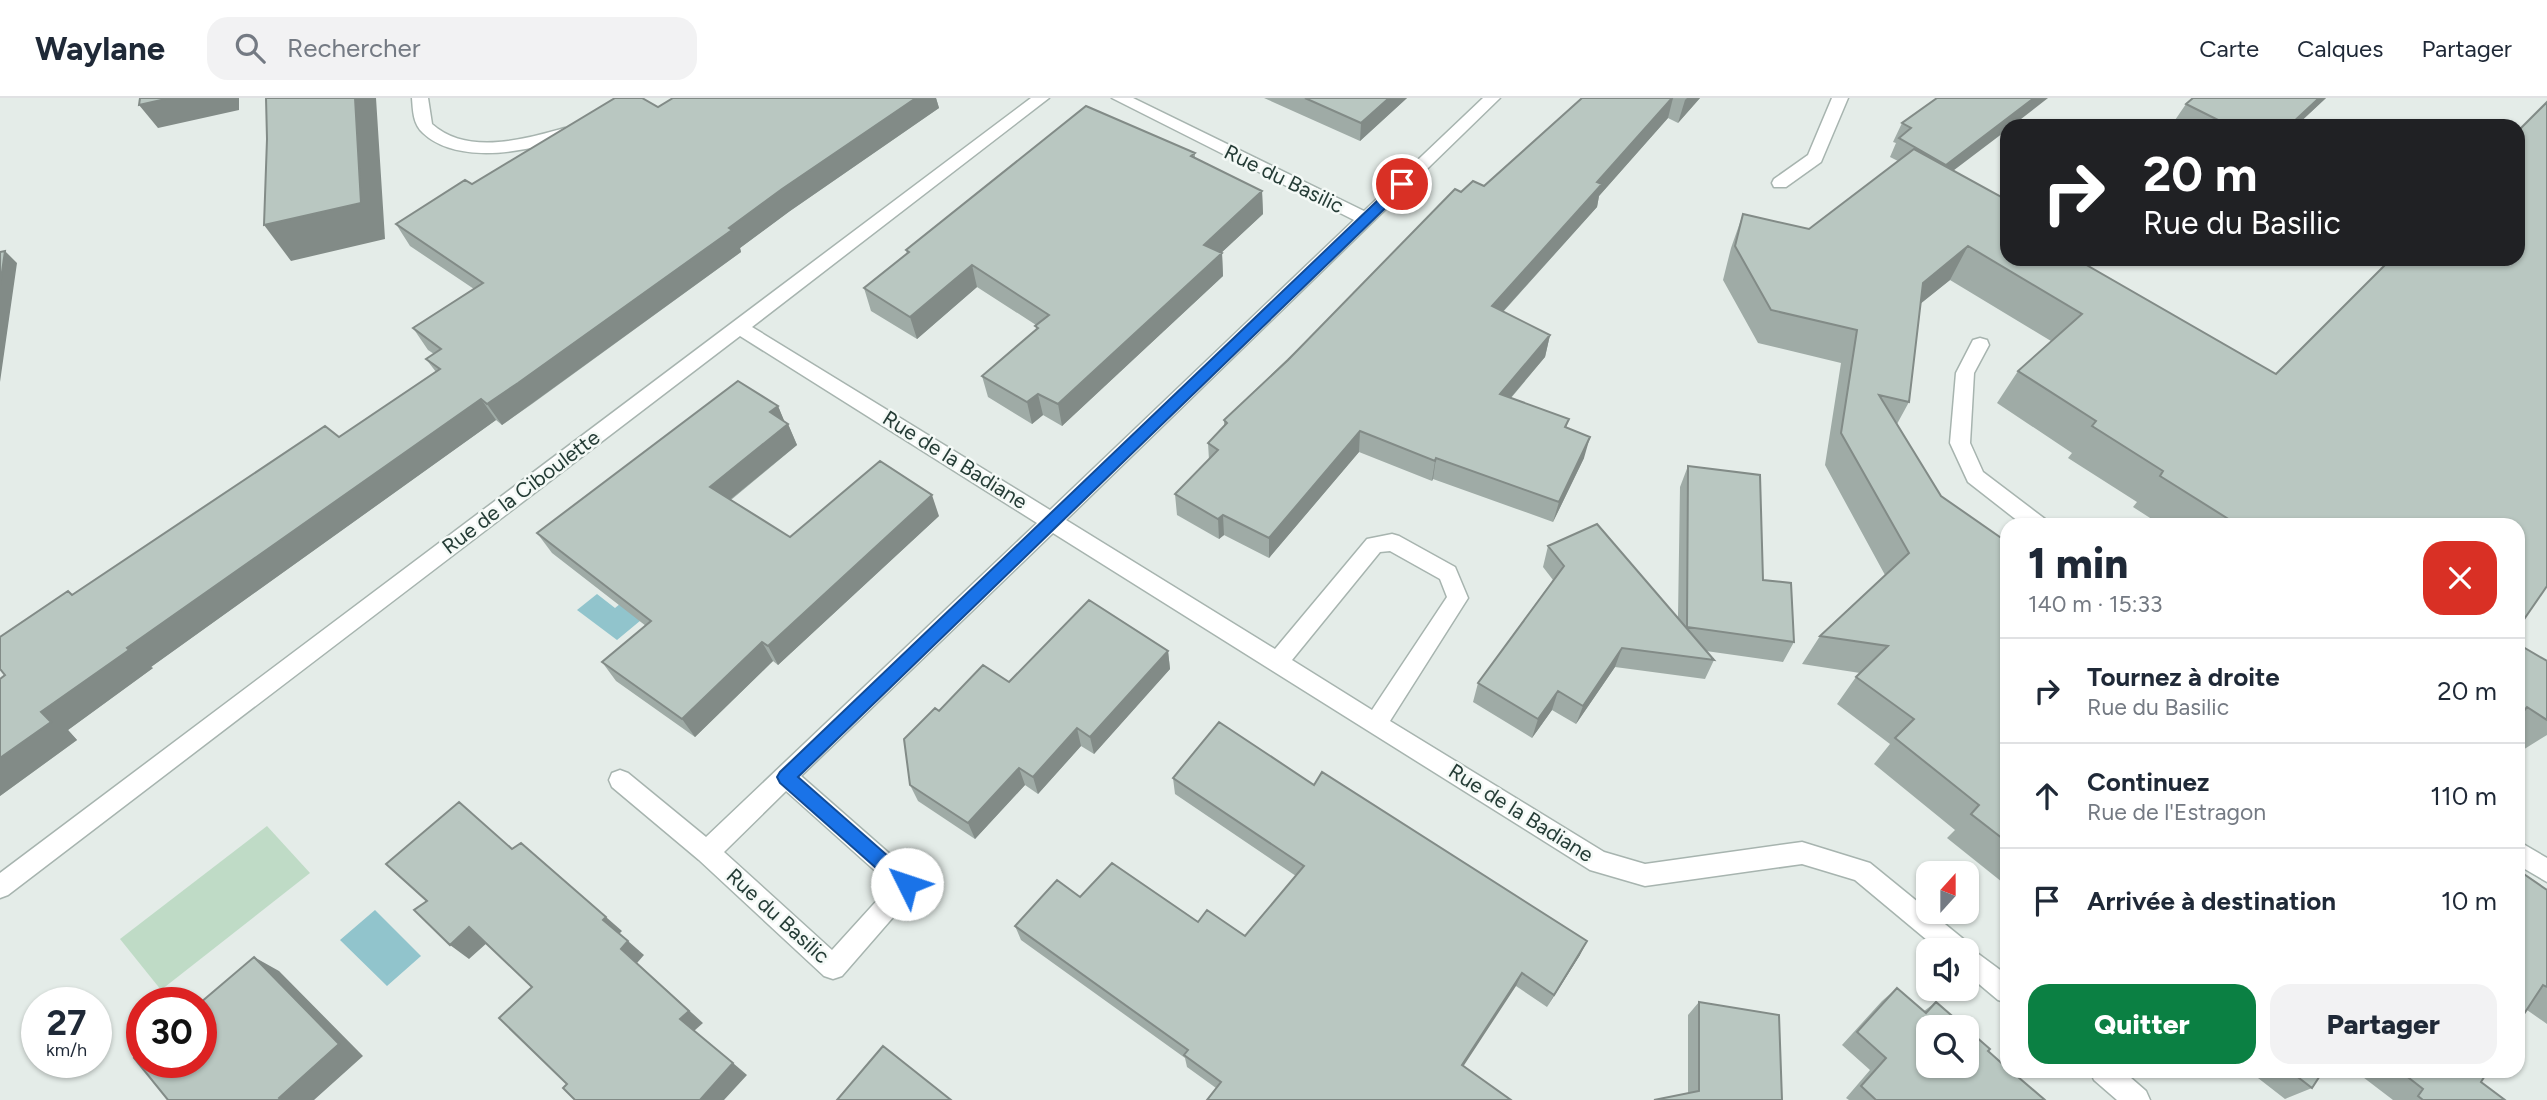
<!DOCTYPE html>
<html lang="fr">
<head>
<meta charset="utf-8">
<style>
	body { margin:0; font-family:Figtree,sans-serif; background:#f2f2f3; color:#1f2937; height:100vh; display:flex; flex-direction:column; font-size:26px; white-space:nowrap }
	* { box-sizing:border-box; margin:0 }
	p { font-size:23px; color:#747a83 }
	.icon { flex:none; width:38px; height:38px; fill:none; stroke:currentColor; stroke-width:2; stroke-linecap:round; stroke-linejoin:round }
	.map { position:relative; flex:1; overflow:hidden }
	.panel { position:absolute; left:2000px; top:420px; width:525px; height:560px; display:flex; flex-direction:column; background:#fff; border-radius:21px; box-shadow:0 2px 5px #0004 }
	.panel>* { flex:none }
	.hud { position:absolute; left:2000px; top:21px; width:525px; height:147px; border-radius:21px; box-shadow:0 2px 5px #0004; background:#202124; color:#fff; overflow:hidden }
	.needle { width:46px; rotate:21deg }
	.tools { position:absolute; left:1916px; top:763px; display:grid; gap:14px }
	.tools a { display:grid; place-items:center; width:63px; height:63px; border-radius:14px; background:#fff; box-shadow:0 2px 5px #0004; font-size:35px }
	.speed { position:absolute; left:21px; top:889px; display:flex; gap:14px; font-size:35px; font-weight:700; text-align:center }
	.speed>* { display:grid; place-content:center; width:91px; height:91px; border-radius:50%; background:#fff; box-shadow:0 2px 5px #0004; line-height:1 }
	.speed small { font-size:18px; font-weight:400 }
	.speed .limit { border:10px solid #d22; background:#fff; color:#111 }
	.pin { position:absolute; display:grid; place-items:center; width:60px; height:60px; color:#fff; margin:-30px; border:4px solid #fff; border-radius:50%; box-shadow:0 2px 7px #0007 }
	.me { position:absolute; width:77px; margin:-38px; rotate:311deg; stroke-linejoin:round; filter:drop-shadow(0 0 5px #0008) }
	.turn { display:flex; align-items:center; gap:24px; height:147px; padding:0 28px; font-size:32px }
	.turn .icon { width:91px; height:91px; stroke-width:2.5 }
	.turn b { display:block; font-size:49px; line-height:60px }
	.round { display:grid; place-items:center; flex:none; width:74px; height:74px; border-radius:21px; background:#f2f2f3 }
	.headline { display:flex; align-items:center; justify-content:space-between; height:119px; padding:0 28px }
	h1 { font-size:42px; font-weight:800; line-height:52px }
	.cta { display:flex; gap:14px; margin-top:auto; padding:14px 28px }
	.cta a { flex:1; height:80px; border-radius:21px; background:#0b8043; color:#fff; font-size:28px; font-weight:800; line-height:80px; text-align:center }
	.cta a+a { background:#f2f2f3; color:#1f2937 }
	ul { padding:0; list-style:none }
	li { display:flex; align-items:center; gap:21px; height:105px; padding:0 28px; border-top:2px solid #e0e1e3 }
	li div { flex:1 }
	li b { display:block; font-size:26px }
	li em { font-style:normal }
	header { display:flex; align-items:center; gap:42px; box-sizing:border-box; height:98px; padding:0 35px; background:#fff; border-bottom:2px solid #e0e1e3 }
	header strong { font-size:33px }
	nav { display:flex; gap:38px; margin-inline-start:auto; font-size:24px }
	.search { width:490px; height:63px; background:#f2f2f3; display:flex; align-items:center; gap:18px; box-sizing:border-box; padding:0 24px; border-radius:21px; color:#747a83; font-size:26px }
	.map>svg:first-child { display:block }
	.green { fill:#bfdbc6 }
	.water { fill:#91c4cc }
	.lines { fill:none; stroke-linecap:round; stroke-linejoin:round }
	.minor-casing { stroke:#a7b4af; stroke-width:3 }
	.minor { fill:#fff; fill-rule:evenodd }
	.wall { fill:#9faba6 }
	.shaded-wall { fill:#828b87 }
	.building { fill:#b9c7c1; stroke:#828b87; stroke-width:2 }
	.route { fill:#1a73e8; stroke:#114b97; stroke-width:2 }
	.labels { text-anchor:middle; stroke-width:5; stroke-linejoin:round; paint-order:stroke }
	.street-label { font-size:21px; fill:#253c36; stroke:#f4f9f6 }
</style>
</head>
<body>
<header>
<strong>Waylane</strong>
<div class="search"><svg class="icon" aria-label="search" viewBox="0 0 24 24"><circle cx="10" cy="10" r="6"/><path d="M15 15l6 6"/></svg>Rechercher</div>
<nav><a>Carte</a><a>Calques</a><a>Partager</a></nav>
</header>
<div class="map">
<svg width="2547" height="1002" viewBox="0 0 2547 1002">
	<rect width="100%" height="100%" fill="#e4ece8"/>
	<path class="green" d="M267,728L310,775L161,892L120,841Z"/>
	<path class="water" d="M649,482L670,498L617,542L577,512L597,496L615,510Z
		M375,812L421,858L387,888L340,842Z"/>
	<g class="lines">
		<g class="minor-casing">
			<path id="minor" d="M412,0H428L432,26C468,58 524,41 565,30L573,35C567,43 554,44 544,47C508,56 453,63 423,35C413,26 413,13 412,0Z
				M1031,0H1049L752,229L1050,412L1354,122L1112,0H1133L1364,113L1483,0H1500L1066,422L1275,551L1367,441L1392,436L1399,438L1455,469L1468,500L1390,623L1604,754L1645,766L1802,744L1870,765L1967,844L1969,849L2007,877V905L1998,902L1967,876V852H1939L1855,782L1802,766L1645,788L1590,772L1053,435L801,678L915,778L919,786L915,794L842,878L833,881L824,878L699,762L612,689L609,682L612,675L620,672L628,675L706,739L1037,425L740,238L8,797L0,800V775ZM1390,453L1440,481L1447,499L1372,612L1292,562L1380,454ZM786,693L891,787L832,852L724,754Z
				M1832,0H1848L1821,64L1786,89H1774L1772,85L1774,81L1808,57Z
				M1980,240L1987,242L1989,247L1974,275L1970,345L1983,374L2045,421L2048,427H2023L1968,384L1950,345L1956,275L1973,242Z
				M2518,743L2547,760V784L2518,767Z
				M2090,973H2123L2146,993L2150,1002H2117L2094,982Z"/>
		</g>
		<use href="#minor" class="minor"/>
	</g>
	<path class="wall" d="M673,0H936L939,10L790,113L740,150L741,154L532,306L502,327L496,322L151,569L153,570L68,632L77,642L0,698V581L5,577L73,497L339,339L436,274L426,261L434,256L428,252L413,230L474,191L410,148L396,126L472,86L658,9Z
		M1264,0H1407L1360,43Z
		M1582,0H1700L1678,25L1668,20L1599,98L1597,109L1503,214L1550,237L1545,259L1511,300L1569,321L1566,330L1584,360L1553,424L1433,381L1432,383L1359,354L1269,460L1224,437L1219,441L1177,417L1175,396L1209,362L1208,345L1224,328V322L1461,94L1484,88Z
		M1937,0L1954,73L2007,161L2518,427H2161L2133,409L2137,404L2068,360L2072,355L1997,305L2018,273L2051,243L1950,182L1920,206L1909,304L1897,326L1941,398L2007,444V788L1947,740L1955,732L1874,666L1890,646L1837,606L1856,579L1860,575L1802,566L1820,538L1885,477L1825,367L1841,265L1758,245L1723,182L1731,150L1743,116L1809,131L1898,63L1890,59L1896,45L1893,44L1902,25Z
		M2326,0L2296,28H2179L2173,25L2186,6Z
		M1195,55V60L1262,93L1263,116L1221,155H1222L1223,178L1062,328L1043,317L1032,326L988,299L982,278L1036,232V227L977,189L917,241L871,213L864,190L907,156L906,152Z
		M778,308L784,323L788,326L797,347L731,402L790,439L939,418L778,567L773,563L695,639L616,583L602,564L646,528L552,455L537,435Z
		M1688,368L1763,482L1794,544L1783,564L1706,553L1714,562L1705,581L1615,569L1576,626L1552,612L1532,640L1473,604L1478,585L1553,482L1543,469L1548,448L1678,520L1680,389Z
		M2518,546L2547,563V637L2518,655Z
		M1168,553L1170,571L1094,656L1081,648L1038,696L1025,687L975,741L918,703L910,687L1009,584Z
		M1173,680L1314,687L1580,857L1547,909L1516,888L1216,990L1187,969L1185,960L1021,842L1015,828L1080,799L1198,824L1245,838L1296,778L1175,696Z
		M2547,792V926L2527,912Z
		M1897,890L1924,913L1936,904L1988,953L2045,1002H1849L1846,1000L1870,972L1842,947L1882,903Z
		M1699,904L1782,1002L1688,995V917Z
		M2249,973H2323L2312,990L2285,1001Z
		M2355,973H2488L2481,984L2505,1002H2393Z"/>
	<path class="shaded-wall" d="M170,0H239V12L158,30L139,7Z
		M355,0H376L385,141L291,163L264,127Z
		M916,0H936L939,10L790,113L740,150L741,154L502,327L487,306L782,91Z
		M1389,0H1407L1360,43L1361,25Z
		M1672,0H1673L1668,20L1599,98L1597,109L1488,230L1492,208L1597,84Z
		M1687,0H1700L1678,25L1685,2Z
		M2034,0H2048L2012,28H2007V32L1937,85L1946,67Z
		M2319,0H2326L2296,28H2289Z
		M1262,93L1263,116L1206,169L1204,147Z
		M1968,148L1950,182L1905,218L1923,185Z
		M5,153L17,165L0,284V188Z
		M1222,155L1223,178L1062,328L1058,306Z
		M972,167L977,189L917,241L910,219Z
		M1550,237L1545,259L1496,317L1500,296Z
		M1038,296L1043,317L1032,326L1027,304Z
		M481,301L496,322L151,569L153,570L68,632L77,642L0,698V660L41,614L127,550Z
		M778,308L786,327L788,326L797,347L721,409L710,389L770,314Z
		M1360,333L1359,354L1269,460V440Z
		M1590,339L1584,360L1553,424L1559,404Z
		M1436,360L1433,381L1432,383L1435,363Z
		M932,397L939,418L778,567L768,548Z
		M1223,417L1224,437L1219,441L1218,421Z
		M762,544L773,563L695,639L682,621Z
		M1622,550L1615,569L1576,626L1583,608Z
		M1168,553L1170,571L1094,656L1090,639Z
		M1558,593L1552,612L1532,640L1538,621Z
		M1077,630L1081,648L1038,696L1033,679Z
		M1019,670L1025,687L975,741L968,725Z
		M606,819L622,833L618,837L603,822Z
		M469,829L488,844L469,861L450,847Z
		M628,843L644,857L637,865L703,925L694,933L680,921L621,851Z
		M1587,843L1580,857L1547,909L1554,897Z
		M254,859L279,873L363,958L314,1002H281L279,1000Z
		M1522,875L1516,888L1457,978L1462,967Z
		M733,965L747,977L724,1002H700Z"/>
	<path class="building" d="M140,0H170L139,7Z
		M266,0H355L361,105L264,127L267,41Z
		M615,0H642L658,9L673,0H916L782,91L729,130L732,132L518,285L487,306L481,301L127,550L129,552L41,614L51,624L0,660V581L5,577L0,571V539L68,493L72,497L325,328L339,339L440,271L426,261L441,251L413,230L483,185L396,126L465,82L472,86Z
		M1305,0H1389L1361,25Z
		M1582,0H1672L1597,84L1602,86L1492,208L1550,237L1500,296L1569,321L1565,329L1590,339L1559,404L1436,360L1435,363L1360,333L1269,440L1223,417L1218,421L1175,396L1218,352L1208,345L1227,325L1224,322L1288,262L1455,91L1461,94L1473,83L1484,88Z
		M1937,0H2034L1946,67L1899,40L1911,30L1902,25Z
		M2193,0H2319L2289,28H2230L2186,6Z
		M2547,4V488L2518,530V427H2238L2160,378L2163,373L2092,328L2096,323L2018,273L2082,216L1968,148L1923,185L1909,304L1879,297L1941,398L2007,444V744L1971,716L1979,707L1895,640L1914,621L1856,579L1888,548L1820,538L1909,455L1841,335L1857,232L1771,212L1735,148L1743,116L1809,131L1914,51L2007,102V161H2076L2276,276L2391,161H2518V33Z
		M1086,8L1195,55L1191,58L1262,93L1204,147L1222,155L1058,306L1038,296L1027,304L982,278L1038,230L1035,228L1049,217L972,167L910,219L864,190L909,154L906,152Z
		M5,153L0,188V154Z
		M738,283L778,308L770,314L788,326L710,389L790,439L880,363L932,397L768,548L762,544L682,621L602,564L651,523L537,435Z
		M1688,368L1760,377L1763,482L1791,485L1794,544L1687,529Z
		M1597,426L1714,562L1622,550L1583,608L1558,593L1538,621L1478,585L1564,468L1548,448Z
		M1089,502L1168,553L1090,639L1077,630L1033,679L1019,670L968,725L910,687L904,641L935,610L939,613L983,567L1009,584Z
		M2518,546L2547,563V622L2527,609L2518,620Z
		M1219,624L1314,687L1322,674L1587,843L1554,897L1522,875L1462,967L1511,1002H1207L1221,984L1184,957L1188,952L1015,828L1057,782L1080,799L1112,765L1198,824L1207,812L1245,838L1304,768L1173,680Z
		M459,704L512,751L521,745L606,819L603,822L628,843L621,851L689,913L680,921L733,965L700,1002H575L563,990L567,986L499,920L532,889L469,829L450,847L414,812L427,803L386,766Z
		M2518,772L2547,792V889L2543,887L2518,925Z
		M254,859L339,946L279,1000L281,1002H168L134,960L142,954V964H201V905H200Z
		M1897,890L1926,915L1936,904L1965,929H1928V968H1967V931L1990,951L1988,953L2007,970V973H2011L2045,1002H1876L1861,988L1886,960L1857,934Z
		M1699,904L1779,917L1782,1002H1654L1699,993Z
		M883,948L951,1002H837Z
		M2290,973H2323L2312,990Z
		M2400,973H2488L2481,984L2505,1002H2423L2418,998L2423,991Z"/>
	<path class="route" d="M1402,82L1407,83V89L798,679L913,780L916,786L913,792L907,794L901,792L780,685L777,679L780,674L1398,83Z"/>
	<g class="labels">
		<g class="street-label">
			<text transform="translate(1284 81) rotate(26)" y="7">Rue du Basilic</text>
			<text transform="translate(955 362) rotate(32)" y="7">Rue de la Badiane</text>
			<text transform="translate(521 394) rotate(-37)" y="7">Rue de la Ciboulette</text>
			<text transform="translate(1521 715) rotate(32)" y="7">Rue de la Badiane</text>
			<text transform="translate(778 818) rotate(42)" y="7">Rue du Basilic</text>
		</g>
	</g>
</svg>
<div class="tools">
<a><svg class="needle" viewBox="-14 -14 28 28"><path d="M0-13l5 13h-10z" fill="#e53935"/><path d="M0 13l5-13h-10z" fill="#747a83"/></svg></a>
<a><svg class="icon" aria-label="sound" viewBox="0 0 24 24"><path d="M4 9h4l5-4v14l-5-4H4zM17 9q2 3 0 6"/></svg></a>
<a><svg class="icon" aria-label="search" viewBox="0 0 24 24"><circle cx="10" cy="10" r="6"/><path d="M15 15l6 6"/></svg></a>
</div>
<div class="speed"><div>27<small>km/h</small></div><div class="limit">30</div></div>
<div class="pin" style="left:1402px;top:86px;background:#d93025"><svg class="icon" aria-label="arrive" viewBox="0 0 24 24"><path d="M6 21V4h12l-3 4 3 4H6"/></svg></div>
<svg class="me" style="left:907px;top:786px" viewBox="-20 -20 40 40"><circle r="19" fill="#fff"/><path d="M0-13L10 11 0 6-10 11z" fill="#1a73e8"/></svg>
<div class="hud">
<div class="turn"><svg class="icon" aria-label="right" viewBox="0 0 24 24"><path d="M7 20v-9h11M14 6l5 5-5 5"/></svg><div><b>20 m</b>Rue du Basilic</div></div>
</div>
<section class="panel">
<div class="headline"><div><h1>1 min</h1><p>140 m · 15:33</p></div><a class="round" style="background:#d93025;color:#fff"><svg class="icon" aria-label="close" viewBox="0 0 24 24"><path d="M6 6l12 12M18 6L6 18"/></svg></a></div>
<ul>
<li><svg class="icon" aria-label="right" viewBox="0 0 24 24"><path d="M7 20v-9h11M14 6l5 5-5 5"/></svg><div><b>Tournez à droite</b><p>Rue du Basilic</p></div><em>20 m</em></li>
<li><svg class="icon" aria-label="ahead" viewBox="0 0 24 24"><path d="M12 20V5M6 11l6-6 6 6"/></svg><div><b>Continuez</b><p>Rue de l'Estragon</p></div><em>110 m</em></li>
<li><svg class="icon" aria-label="arrive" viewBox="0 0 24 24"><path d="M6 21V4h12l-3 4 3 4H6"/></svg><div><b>Arrivée à destination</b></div><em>10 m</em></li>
</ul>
<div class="cta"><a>Quitter</a><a>Partager</a></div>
</section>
</div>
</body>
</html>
